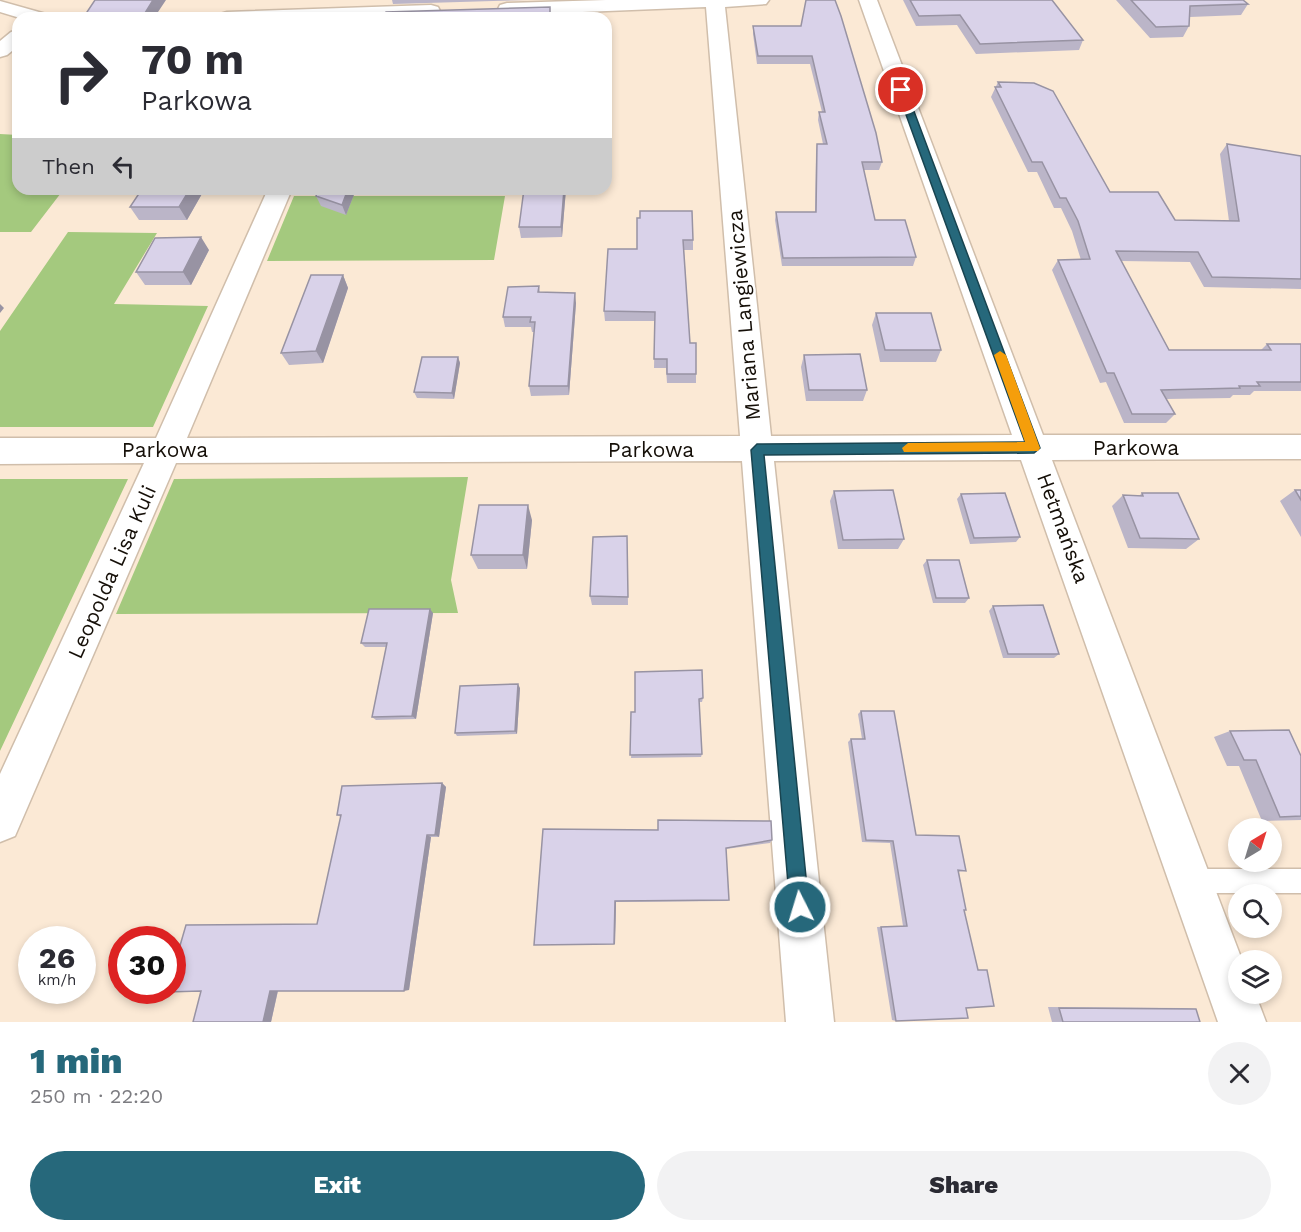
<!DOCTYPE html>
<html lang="en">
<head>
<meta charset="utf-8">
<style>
	body { margin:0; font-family:"Work Sans",sans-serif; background:#f2f2f3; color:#2b2b33; height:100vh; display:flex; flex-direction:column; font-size:22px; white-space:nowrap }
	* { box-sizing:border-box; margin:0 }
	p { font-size:20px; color:#7c7c81 }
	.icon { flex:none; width:33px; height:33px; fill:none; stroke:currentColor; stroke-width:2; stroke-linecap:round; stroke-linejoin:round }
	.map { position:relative; height:1022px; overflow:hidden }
	.side { display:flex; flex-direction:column; background:#fff; flex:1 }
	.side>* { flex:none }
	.hud { position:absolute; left:12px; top:12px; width:600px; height:183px; border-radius:18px; box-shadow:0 3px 9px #0003; background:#fff; color:#2b2b33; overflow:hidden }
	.needle { width:39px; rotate:38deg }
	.controls { position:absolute; left:1228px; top:818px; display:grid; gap:12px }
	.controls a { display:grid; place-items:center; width:54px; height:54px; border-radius:50%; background:#fff; box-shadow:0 3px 9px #0003; font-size:30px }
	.speed { position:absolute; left:18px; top:926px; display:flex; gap:12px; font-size:30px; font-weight:700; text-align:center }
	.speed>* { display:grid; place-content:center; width:78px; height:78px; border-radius:50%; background:#fff; box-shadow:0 3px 9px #0003; line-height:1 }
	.speed small { font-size:15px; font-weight:400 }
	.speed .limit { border:9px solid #d22; background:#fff; color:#111 }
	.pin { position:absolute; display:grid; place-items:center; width:51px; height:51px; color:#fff; margin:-26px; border:3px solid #fff; border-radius:50%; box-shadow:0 2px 6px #0007 }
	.me { position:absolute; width:66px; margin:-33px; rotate:355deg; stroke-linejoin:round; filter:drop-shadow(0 0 4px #0008) }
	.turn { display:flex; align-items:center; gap:21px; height:126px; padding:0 30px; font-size:27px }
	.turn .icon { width:78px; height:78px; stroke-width:2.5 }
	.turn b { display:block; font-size:42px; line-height:51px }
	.then { display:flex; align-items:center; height:57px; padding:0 30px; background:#0003; gap:12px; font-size:22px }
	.round { display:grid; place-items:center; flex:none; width:63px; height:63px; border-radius:32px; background:#f2f2f3 }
	.head { display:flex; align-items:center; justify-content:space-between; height:102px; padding:0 30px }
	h1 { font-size:36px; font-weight:800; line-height:45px; color:#26687b }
	.primary-button { display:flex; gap:12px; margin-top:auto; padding:12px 30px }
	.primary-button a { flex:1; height:69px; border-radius:36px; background:#26687b; color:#fff; font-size:24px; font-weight:800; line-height:69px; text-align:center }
	.primary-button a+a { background:#f2f2f3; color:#2b2b33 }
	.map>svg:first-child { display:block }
	.green { fill:#a4c97e }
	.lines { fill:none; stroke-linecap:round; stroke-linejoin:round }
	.service-casing { stroke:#d0beab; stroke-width:3 }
	.minor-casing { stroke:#d0beab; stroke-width:3 }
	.service { fill:#fff; fill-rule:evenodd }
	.minor { fill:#fff; fill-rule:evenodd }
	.wall { fill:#bbb5c8 }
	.shaded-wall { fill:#9893a3 }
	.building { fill:#d9d2e9; stroke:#9893a3; stroke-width:1.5 }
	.route { fill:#26687b; stroke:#194450; stroke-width:1.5 }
	.slow { fill:#f59e0b }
	.labels { text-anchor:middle; stroke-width:4.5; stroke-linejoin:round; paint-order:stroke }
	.street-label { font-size:21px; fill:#150f08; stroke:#fff }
</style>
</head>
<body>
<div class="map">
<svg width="1301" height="1022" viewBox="0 0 1301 1022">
	<rect width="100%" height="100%" fill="#fbe9d5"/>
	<path class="green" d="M0,134L18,135V189H64L31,232H0Z
		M294,196H505L494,260L267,261Z
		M68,232L157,233L114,304L208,306L153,427H0V331Z
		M468,477L451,580L458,613L116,614L174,479Z
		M0,479H128L0,751Z"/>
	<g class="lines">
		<g class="service-casing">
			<path id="service" d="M1190,869H1301V893H1190L1182,889L1178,881L1182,873Z"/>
		</g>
		<g class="minor-casing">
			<path id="minor" d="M606,0H769L766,4L725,7L771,436L1012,435L859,0H877L1043,435H1301V459L1052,460L1242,960H1239V993H1255L1266,1022H1218L1021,460L774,461L834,1022H786L742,461L176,463L15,836L0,842V774L144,463L0,464V438H156L268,189H292L187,438L740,436L706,7L507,15L500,13L498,9L500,5L507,3Z
				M0,1L46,14L48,18H20L0,12Z
				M431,5L438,7L440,11L438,15L389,18H218L220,14L227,12Z
				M18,30V46L7,55L0,57V41L11,32Z"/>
		</g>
		<use href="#service" class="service"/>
		<use href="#minor" class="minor"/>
	</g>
	<path class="wall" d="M392,0H528L393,4Z
		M903,0H1052L1083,40L1079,50L976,54L957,25L916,26Z
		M1116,0H1243L1248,4L1241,15L1190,17L1189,26L1183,37L1150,38Z
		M753,26H801L882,162L879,170H864L875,220L916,257L913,266H782L775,220L776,212H815L816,152L817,144H823L818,120L819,112H822L810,64H757L753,34Z
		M998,82L1110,192L1175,220L1229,221L1220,154L1227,144L1301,156V289L1204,287L1190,262L1121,261L1169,350H1261L1267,344H1301V391H1254L1250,395H1233L1230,398L1166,399L1175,414L1166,423H1124L1106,382L1100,383L1052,270L1058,260H1081L1072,231L1061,208H1054L1037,172H1028L991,97Z
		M142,189H213L211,192H203L187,220H139L130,207Z
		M319,189H415V190L355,192L346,215L321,206L316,196Z
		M566,189L562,237L521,238L519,227Z
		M637,218L693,240V250H684L690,343L696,374V383H667L666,368H654L655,321H605L604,311L637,249Z
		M209,250L191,285H145L136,272Z
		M343,275L348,288L323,363L289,365L281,353Z
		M539,286L540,292L576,303L569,395L531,396L529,386L534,332H532L531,327H505L503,317Z
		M876,313L941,350L936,362H880L872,325Z
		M804,355L867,390L863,401H806L801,367Z
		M458,357L460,363L454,399L417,398L414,392Z
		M1295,490H1301V537L1280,501Z
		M834,491L904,539L898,549H838L830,501Z
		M1142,493L1199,539L1186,549L1128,548L1112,506L1123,495L1139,496Z
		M961,494L1020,537L1016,542L970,544L957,499Z
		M532,520L527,569H478L471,555Z
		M627,536L628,605H592L590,596Z
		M927,560L969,598L965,603H933L923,565Z
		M993,606L1059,654L1054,658H1003L989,611Z
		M433,613L416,719L376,720L372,717L386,647H365L361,643Z
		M520,688L517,734L457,736L455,733Z
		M703,698L702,702H699L702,754L701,757L631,758L635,712Z
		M861,711L916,835L966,871L958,872L964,910L966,1008L896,1021L892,1020L877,927L903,926L890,843L862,842L848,742L851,739H862L858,714Z
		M1230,731L1301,756V820L1262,821L1239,766H1227L1214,737Z
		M442,783L446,787L439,837H431L409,990L278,991L271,1022H193L317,924L341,817L337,815Z
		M543,829L772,840L770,843L726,849L729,900L727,901L616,902L615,944L534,945Z
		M1048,1007L1182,1008L1196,1009L1200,1022H1052Z"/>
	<path class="shaded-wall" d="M153,0H166L154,18H142Z
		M190,189H201L203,192L187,220L179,207Z
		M348,189H354L355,192L346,215L342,205Z
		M564,189H566L562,237L561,227Z
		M201,237L209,250L191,285L183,272Z
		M343,275L348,288L323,363L316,351Z
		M575,293L576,303L569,395L568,386Z
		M0,304L4,308L0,313Z
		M458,357L460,363L454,399L452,393Z
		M528,505L532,520L527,569L523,555Z
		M430,609L433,613L416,719L412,716Z
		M518,684L520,688L517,734L515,731Z
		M442,783L446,787L439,837L435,835Z
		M427,835L431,837L409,990L404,991Z
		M615,901L616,902L615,944H614Z
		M278,990L271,1022H263L270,991Z"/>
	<path class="building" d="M95,0H153L142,18H83Z
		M806,0H835L841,16L876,133L882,162H862L875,220H905L916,257L783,258L776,212H816L817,144H827L819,112H825L812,56H758L753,26H801Z
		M910,0H1052L1083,40L980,44L960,15L919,16Z
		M1131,0H1243L1248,4L1190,6L1189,26L1156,27Z
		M550,7V18H385L386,12Z
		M998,82L1034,83L1053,91L1110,192H1158L1175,220L1239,221L1227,144L1301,156V279L1212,277L1198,252L1116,251L1169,350H1271L1267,344H1301V382H1257L1260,386H1239L1240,388L1161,390L1175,414H1132L1114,373H1107L1058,260L1090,259L1078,221L1066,198H1060L1042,162H1032L995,87H1001Z
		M142,189H190L179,207H130Z
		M319,189H348L342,205L316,196Z
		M524,189H564L561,227H519Z
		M640,211H692L693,240H683L690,343H696V374H667V359H654L655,312L604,311L608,249H637V218H640Z
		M201,237L183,272H136L155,238Z
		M311,275H343L316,351L281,353Z
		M539,286L538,292L575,293L568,386H529L535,322H530L531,317H503L508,287Z
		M876,313H931L941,350H885Z
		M860,354L867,390H809L804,355Z
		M422,357H458L452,393L414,392Z
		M893,490L904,539L843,540L834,491Z
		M1295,490H1301V500Z
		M1005,493L1020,537L974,538L961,494Z
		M1142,493H1178L1199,539L1140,538L1123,495L1143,496Z
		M479,505H528L523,555H471Z
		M627,536L628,597L590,596L593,537Z
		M927,560H959L969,598H936Z
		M1043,605L1059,654H1008L993,606Z
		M369,609H430L412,716L372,717L387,643H361Z
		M702,670L703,698L699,699L702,754L630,755L631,712H635V672Z
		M518,684L515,731L455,733L460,686Z
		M861,711H894L916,835L959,836L966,871L958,870L966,910H964L978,970H987L994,1006L966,1008L968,1018L896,1021L881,927L907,926L893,841L866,840L851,739H865Z
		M1289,730L1301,756V816L1280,817L1256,760H1244L1230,731Z
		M442,783L435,835H427L404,991H270L263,1022H193L201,991L167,992L168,990H172V973L186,925L317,924L341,815H337L342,786Z
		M658,820L771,821L772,840L726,848L729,900L615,901L614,944L534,945L543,829L658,830Z
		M1059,1008L1196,1009L1200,1022H1063Z"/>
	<path class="route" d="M901,87L906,90L1040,448L1034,453L764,455L809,907L806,913L800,916L793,913L790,907L751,450L757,444L1025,442L897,90Z"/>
	<path class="slow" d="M1000,351L1006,355L1040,448L1038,451L904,452L902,448L908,443L1025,442L994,355Z"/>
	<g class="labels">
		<g class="street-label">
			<text transform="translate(744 315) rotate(-95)" y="7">Mariana Langiewicza</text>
			<text x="1136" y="455">Parkowa</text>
			<text x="165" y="457">Parkowa</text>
			<text x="651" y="457">Parkowa</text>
			<text transform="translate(1063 528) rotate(70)" y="7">Hetmańska</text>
			<text transform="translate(112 572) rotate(-66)" y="7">Leopolda Lisa Kuli</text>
		</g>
	</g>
</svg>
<div class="controls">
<a><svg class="needle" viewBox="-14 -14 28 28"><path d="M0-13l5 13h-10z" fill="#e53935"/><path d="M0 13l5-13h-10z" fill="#7c7c81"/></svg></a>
<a><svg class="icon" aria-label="search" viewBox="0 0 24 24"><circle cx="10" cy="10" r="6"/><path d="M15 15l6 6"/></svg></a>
<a><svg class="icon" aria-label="layers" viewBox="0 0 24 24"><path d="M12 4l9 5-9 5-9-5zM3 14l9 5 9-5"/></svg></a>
</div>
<div class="speed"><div>26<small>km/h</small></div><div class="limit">30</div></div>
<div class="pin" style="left:901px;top:90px;background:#d93025"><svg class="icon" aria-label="arrive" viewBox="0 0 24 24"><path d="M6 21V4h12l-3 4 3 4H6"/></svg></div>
<svg class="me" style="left:800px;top:907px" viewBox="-20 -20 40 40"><circle r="17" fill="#26687b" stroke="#fff" stroke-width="3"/><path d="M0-11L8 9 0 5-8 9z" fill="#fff"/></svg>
<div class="hud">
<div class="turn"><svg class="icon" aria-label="right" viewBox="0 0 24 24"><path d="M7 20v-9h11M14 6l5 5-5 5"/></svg><div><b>70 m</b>Parkowa</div></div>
<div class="then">Then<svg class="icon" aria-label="left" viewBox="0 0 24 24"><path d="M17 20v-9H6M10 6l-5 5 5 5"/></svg></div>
</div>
</div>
<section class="side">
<div class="head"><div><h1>1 min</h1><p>250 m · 22:20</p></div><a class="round"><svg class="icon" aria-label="close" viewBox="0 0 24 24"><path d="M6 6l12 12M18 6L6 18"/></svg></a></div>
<div class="primary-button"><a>Exit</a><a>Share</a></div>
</section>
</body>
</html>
